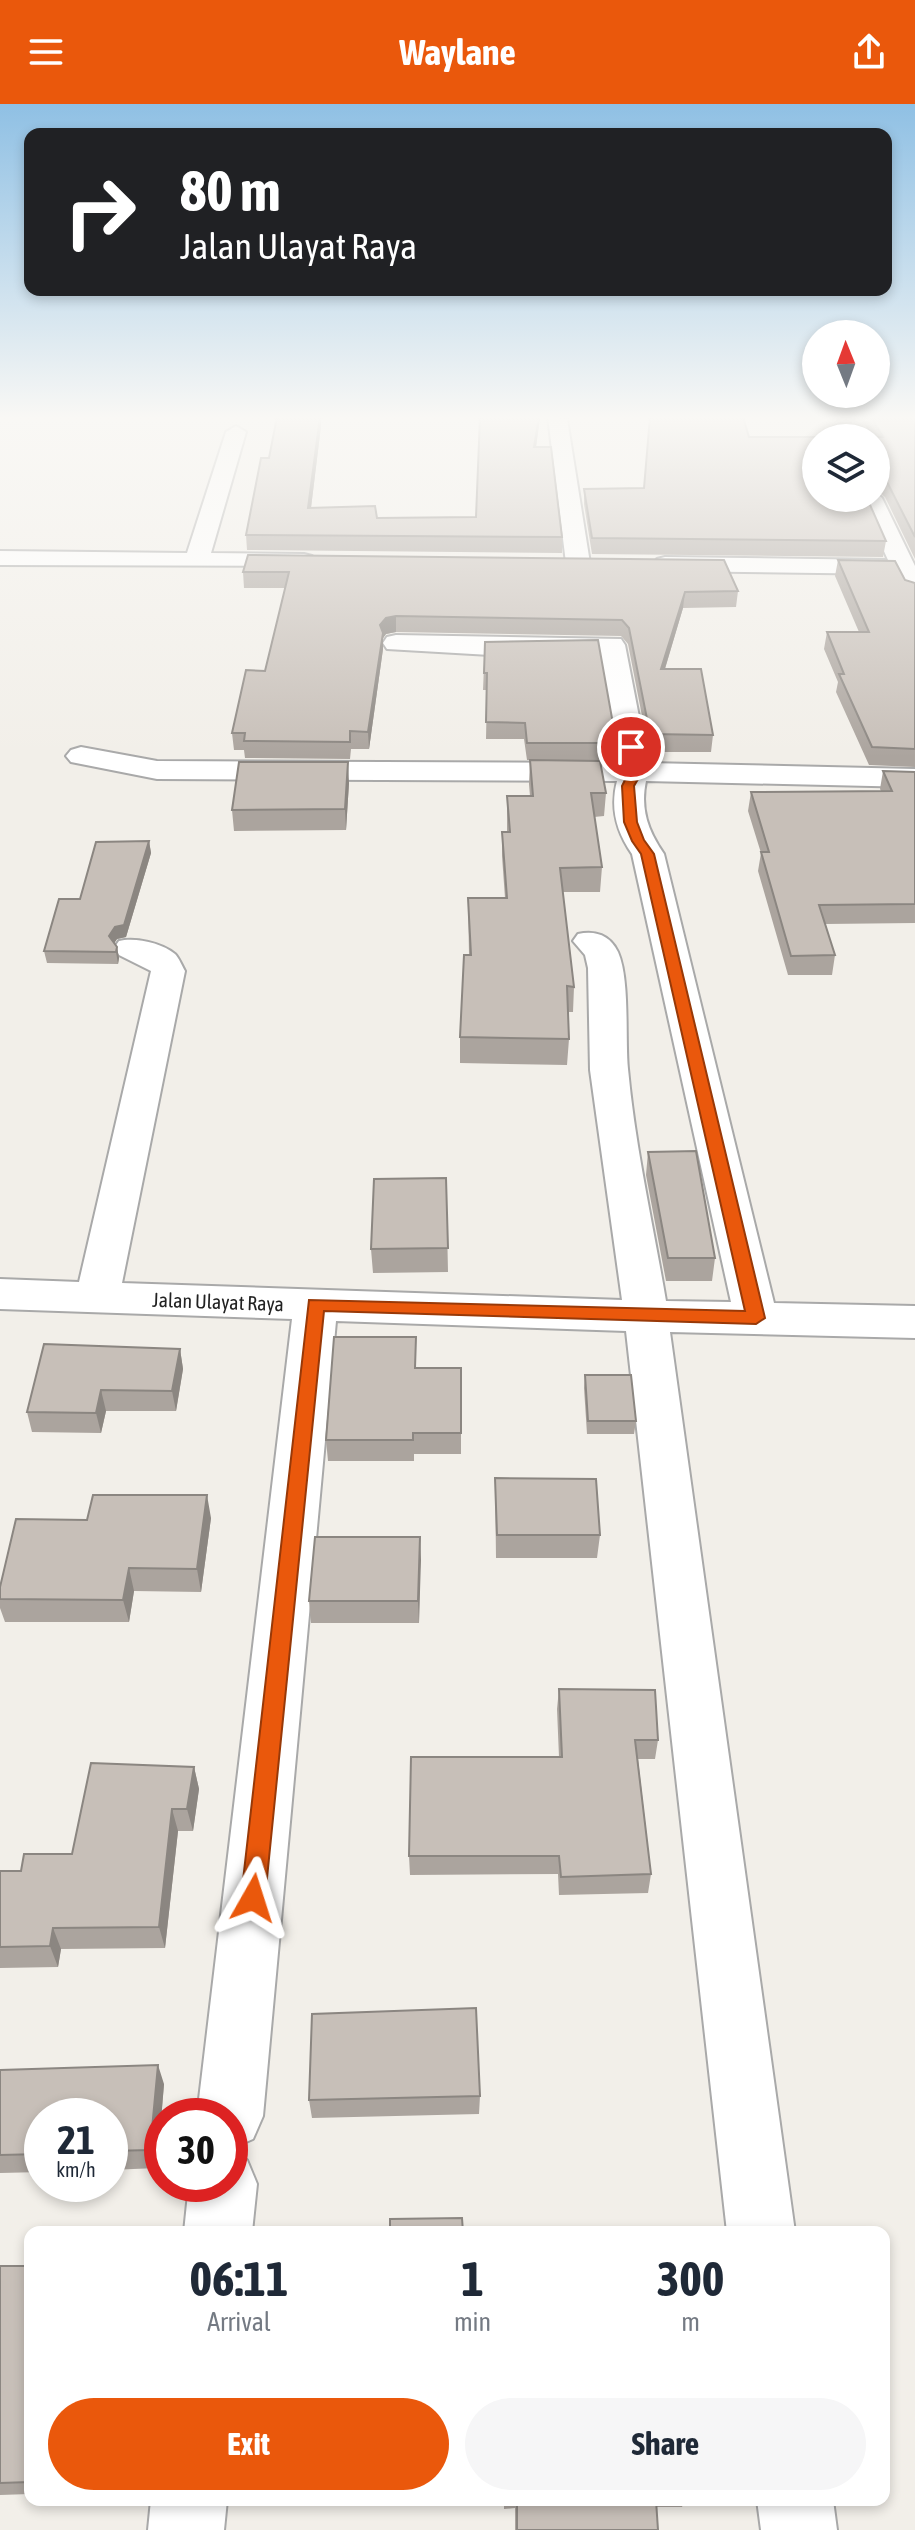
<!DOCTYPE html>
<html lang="en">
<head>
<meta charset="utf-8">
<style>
	body { margin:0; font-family:"Asap Condensed",sans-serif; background:#f6f6f7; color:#1f2937; height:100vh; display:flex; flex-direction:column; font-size:30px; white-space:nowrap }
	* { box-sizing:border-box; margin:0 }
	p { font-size:26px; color:#747a83 }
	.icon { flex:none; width:44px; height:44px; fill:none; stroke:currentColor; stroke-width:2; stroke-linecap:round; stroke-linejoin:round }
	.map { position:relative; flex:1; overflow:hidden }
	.side { position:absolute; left:24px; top:2122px; width:866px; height:280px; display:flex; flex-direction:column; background:#fff; border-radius:16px; box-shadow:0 4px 12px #0003 }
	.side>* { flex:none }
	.hud { position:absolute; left:24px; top:24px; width:868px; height:168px; border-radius:16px; box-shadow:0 4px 12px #0003; background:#202124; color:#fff; overflow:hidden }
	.needle { width:52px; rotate:359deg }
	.tools { position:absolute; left:802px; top:216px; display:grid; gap:16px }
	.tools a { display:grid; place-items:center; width:88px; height:88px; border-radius:50%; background:#fff; box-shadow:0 4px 12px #0003; font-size:40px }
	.speed { position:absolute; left:24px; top:1994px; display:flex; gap:16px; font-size:40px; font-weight:700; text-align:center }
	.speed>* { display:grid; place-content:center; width:104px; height:104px; border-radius:50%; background:#fff; box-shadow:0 4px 12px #0003; line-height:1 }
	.speed small { font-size:20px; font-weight:400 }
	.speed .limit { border:12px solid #d22; background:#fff; color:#111 }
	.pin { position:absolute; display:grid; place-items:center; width:68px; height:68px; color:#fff; margin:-34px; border:4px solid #fff; border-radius:50%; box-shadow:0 2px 8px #0007 }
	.me { position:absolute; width:88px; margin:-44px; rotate:6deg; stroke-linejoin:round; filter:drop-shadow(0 0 6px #0008) }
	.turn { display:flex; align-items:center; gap:28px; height:168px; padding:0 24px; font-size:36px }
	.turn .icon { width:104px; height:104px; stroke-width:2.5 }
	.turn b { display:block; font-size:56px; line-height:68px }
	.eta { display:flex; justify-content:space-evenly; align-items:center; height:136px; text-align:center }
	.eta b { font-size:48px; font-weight:700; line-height:56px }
	.primary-button { display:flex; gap:16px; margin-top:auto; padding:16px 24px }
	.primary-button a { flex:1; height:92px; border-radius:48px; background:#ea580c; color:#fff; font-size:32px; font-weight:700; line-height:92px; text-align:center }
	.primary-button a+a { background:#f6f6f7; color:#1f2937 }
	header { display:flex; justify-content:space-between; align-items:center; height:104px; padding:0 24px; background:#ea580c; color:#fff; font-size:36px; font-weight:700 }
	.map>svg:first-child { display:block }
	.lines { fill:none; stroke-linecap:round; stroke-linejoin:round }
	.minor-casing { stroke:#a9a9a9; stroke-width:4 }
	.minor { fill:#fff; fill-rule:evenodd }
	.wall { fill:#aba49e }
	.shaded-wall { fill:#8b8681 }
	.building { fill:#c7bfb8; stroke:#8b8681; stroke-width:2 }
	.route { fill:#ea580c; stroke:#983908; stroke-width:2 }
	.labels { text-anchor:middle; stroke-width:6; stroke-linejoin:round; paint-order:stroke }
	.street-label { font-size:20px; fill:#222; stroke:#fff }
</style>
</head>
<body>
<header><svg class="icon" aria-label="menu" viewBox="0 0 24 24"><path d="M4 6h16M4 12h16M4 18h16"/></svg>Waylane<svg class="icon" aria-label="share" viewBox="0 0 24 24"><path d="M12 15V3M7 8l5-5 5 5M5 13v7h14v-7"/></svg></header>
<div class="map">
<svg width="915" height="2426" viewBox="0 0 915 2426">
	<rect width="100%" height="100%" fill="#f2efe9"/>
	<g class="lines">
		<g class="minor-casing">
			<path id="minor" d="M548,313L567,315L590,459L586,464H570L566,459Z
				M839,320L846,322L852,334H832L829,326Z
				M236,322L246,328L211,449L304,450L312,452L316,457L312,462L0,461V447L187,449L226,328Z
				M876,389L882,394L915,462V493L905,491L894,470L665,467L657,465L653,460L657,455L665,453L888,456L860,394H876Z
				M396,531L621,535L625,541L648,659L915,665V683L646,677C640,705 648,727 664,750L774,1199L915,1202V1234L670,1228L795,2128H727L626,1227L336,1217L263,2012L253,2035L230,2045V2012H197L292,1215L0,1205V1175L79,1178L151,867L119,851L114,844L119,837C135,833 162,839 175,850C179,854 182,862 185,867L122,1179L622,1196L590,966L588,864L585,851L573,837L578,830C595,826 610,831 618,848C630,875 625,934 628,965C635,1042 653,1120 666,1197L731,1198L632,750C616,727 610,704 617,677L157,675L71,658L66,652L71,646L81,643L157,657L619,659L600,549L490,551L387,545L383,539L387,533Z
				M230,2049L247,2056L257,2080L252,2128H184L189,2080H230Z
				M151,2396H227L224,2426H148Z
				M757,2396H833L837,2426H761Z"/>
		</g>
		<use href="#minor" class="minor"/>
	</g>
	<path class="wall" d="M277,313H321V322L311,404L377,414L476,413L480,313H540L536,343L562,433V449L247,446L246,431L269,354Z
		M860,313H915V455L885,393L878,387H876V334H816L886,437L883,453L592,450L584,400V385L644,384L749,333H872Z
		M248,451L738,487L736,503L683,504L665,565L713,631L711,648H649L628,540L621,532L396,528L386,530L383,534V545L369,645H351L350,655L245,654L244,646H234L232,629L265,567L285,484H244L243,468Z
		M838,456L915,479V663L869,661L836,588L838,578L824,545L827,528H859L835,472Z
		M485,538L615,631L612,656H527L524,635H486L487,586H483Z
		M530,656L606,689L604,712L594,713L602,763L600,788H563L574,883L573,908H568L569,935L567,961L460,959V933L469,851L468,794H505L502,752V728H507V692H530L529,680Z
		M883,667L915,668V819L825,820L835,851L832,871H788L758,767L761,749L748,707L751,688L881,687L880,685Z
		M349,679L346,726L234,727L232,706Z
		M149,737L151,749L126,833L117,835L114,839L117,843L119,854L118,860L47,859L44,847L80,795Z
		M648,1048L715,1154L712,1177H666L646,1071Z
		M446,1074L448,1168L373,1169L371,1145Z
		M180,1245L183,1265L176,1307H106L101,1329L32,1328L27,1308Z
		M416,1264H461V1350H414V1357H328L326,1336Z
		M585,1271L636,1317L634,1330H587L584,1284Z
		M495,1374L600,1431L597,1454H496Z
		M211,1414L201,1488L134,1487L129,1518H5L0,1504V1483L87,1416Z
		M420,1433L419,1519H311L309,1497Z
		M559,1585L658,1636L655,1655H638L651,1770L648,1789L559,1791L558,1770L410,1771L409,1752L559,1653L557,1605Z
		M194,1663L199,1685L193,1727H178L165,1844L61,1845L58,1863L0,1864V1767H21L72,1750Z
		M0,1966L164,1980L157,2064L110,2066V2012H42V2068L0,2069Z
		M480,1992L479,2010L312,2014L309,1996Z
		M0,2162H30V2390L0,2391Z
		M504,2396H685L682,2403H656L658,2426H515V2404L504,2405Z"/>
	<path class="shaded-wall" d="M320,313L321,322L309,420L308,404Z
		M539,313H540L534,358V343Z
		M685,488L683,504L660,581L661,565Z
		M396,512V528L386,530L383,534V545L369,645L368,628L380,521L386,514Z
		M348,658L349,679L346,726L345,705Z
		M149,737L151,749L126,833L117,835L111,844L109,832Z
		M117,843L119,854L118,860L116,848Z
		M180,1245L183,1265L176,1307L172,1287Z
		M101,1286L106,1307L101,1329L96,1309Z
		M207,1391L211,1414L201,1488L197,1465Z
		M420,1433L421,1456L419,1519L418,1497Z
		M129,1464L134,1487L129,1518L123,1496Z
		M194,1663L199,1685L193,1727L187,1705Z
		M172,1705L178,1727L165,1844L159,1823Z
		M53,1824L61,1845L58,1863L50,1842Z
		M158,1961L164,1980L157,2064L150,2046Z"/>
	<path class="building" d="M277,313H320L308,404L375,402L377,414L476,413L480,313H539L534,343H551L562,433L246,431L261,354H269Z
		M650,313H743L749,333H883L871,313H915V433L887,378L880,372H876V374V334H816V394H867L886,437L592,434L584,385L644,384Z
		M248,451L724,456L738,487L685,488L661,565H701L713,631L650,630L629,524L622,516L396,512L386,514L380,521L383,529L368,628L350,627V638L244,637L245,629H232L246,566L265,567L289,468H243Z
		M838,456L895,457L905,476L915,479V645L872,643L839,570H844L827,528H869Z
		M598,536L615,631H611L613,639H527L525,619L486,618L487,569H484L485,538Z
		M530,656L600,657L606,689H591L602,763L560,764L574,883L567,882L569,935L460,933L464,851H471L468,794H507L502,728H510L507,692H533Z
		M239,658H348L345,705L232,706Z
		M883,667L915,668V800L819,801L835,851L791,852L761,748H769L751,688L892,687Z
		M149,737L124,821L115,823L109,832L117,843L116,848L44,847L59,795H80L96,738Z
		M696,1047L715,1154H668L648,1048Z
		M446,1074L448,1144L371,1145L374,1075Z
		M334,1233H416L415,1264H461V1329H413V1336H326Z
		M44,1240L180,1245L172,1287L101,1286L96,1309L27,1308Z
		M585,1271H631L636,1317H588Z
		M495,1374L596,1375L600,1431H497Z
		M93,1391H207L197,1465L129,1464L123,1496L0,1495V1483L16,1415L87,1416Z
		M315,1433H420L418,1497H309Z
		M559,1585L655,1586L658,1636H635L651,1770L561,1773L559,1752H409L411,1653H562Z
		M91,1659L194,1663L187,1705H172L159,1823L53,1824L50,1842L0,1843V1767H21L24,1750H72Z
		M476,1904L480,1992L309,1996L312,1910Z
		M158,1961L150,2046L110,2047V2012H42V2050L0,2051V1966Z
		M462,2114L463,2128H390V2115Z
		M0,2162H30V2378L0,2379Z
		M517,2396H656L658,2426H517Z"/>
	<linearGradient id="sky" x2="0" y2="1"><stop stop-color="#8fc0e4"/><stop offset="0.48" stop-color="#f9f8f5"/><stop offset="1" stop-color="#f9f8f5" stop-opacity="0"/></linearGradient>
	<rect width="915" height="653" fill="url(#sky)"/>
	<path class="route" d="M631,639L637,643L642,668L634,682L637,718L644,736L654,750L765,1214L756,1220L324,1207L265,1794L262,1802L253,1805L244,1802L241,1794L309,1196L745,1207L641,750L632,737L624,718L622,682L629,668L625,643Z"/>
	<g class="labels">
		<g class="street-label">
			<text transform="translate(218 1198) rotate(2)" y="7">Jalan Ulayat Raya</text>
		</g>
	</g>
</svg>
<div class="tools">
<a><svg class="needle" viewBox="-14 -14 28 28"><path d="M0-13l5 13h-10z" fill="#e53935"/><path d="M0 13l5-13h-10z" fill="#747a83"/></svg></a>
<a><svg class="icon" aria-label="layers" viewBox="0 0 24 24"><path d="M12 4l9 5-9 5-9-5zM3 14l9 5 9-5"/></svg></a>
</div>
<div class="speed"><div>21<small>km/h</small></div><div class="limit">30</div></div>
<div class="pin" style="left:631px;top:643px;background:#d93025"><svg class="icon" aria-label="arrive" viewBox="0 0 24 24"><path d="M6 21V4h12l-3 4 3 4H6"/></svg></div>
<svg class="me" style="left:253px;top:1794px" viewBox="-20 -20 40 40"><path d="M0-17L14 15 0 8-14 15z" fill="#ea580c" stroke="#fff" stroke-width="4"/></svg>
<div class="hud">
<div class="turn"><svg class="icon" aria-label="right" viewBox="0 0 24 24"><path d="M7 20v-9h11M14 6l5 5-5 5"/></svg><div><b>80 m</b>Jalan Ulayat Raya</div></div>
</div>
<section class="side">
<div class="eta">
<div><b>06:11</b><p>Arrival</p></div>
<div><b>1</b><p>min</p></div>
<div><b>300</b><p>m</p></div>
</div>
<div class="primary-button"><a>Exit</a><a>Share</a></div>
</section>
</div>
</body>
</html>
